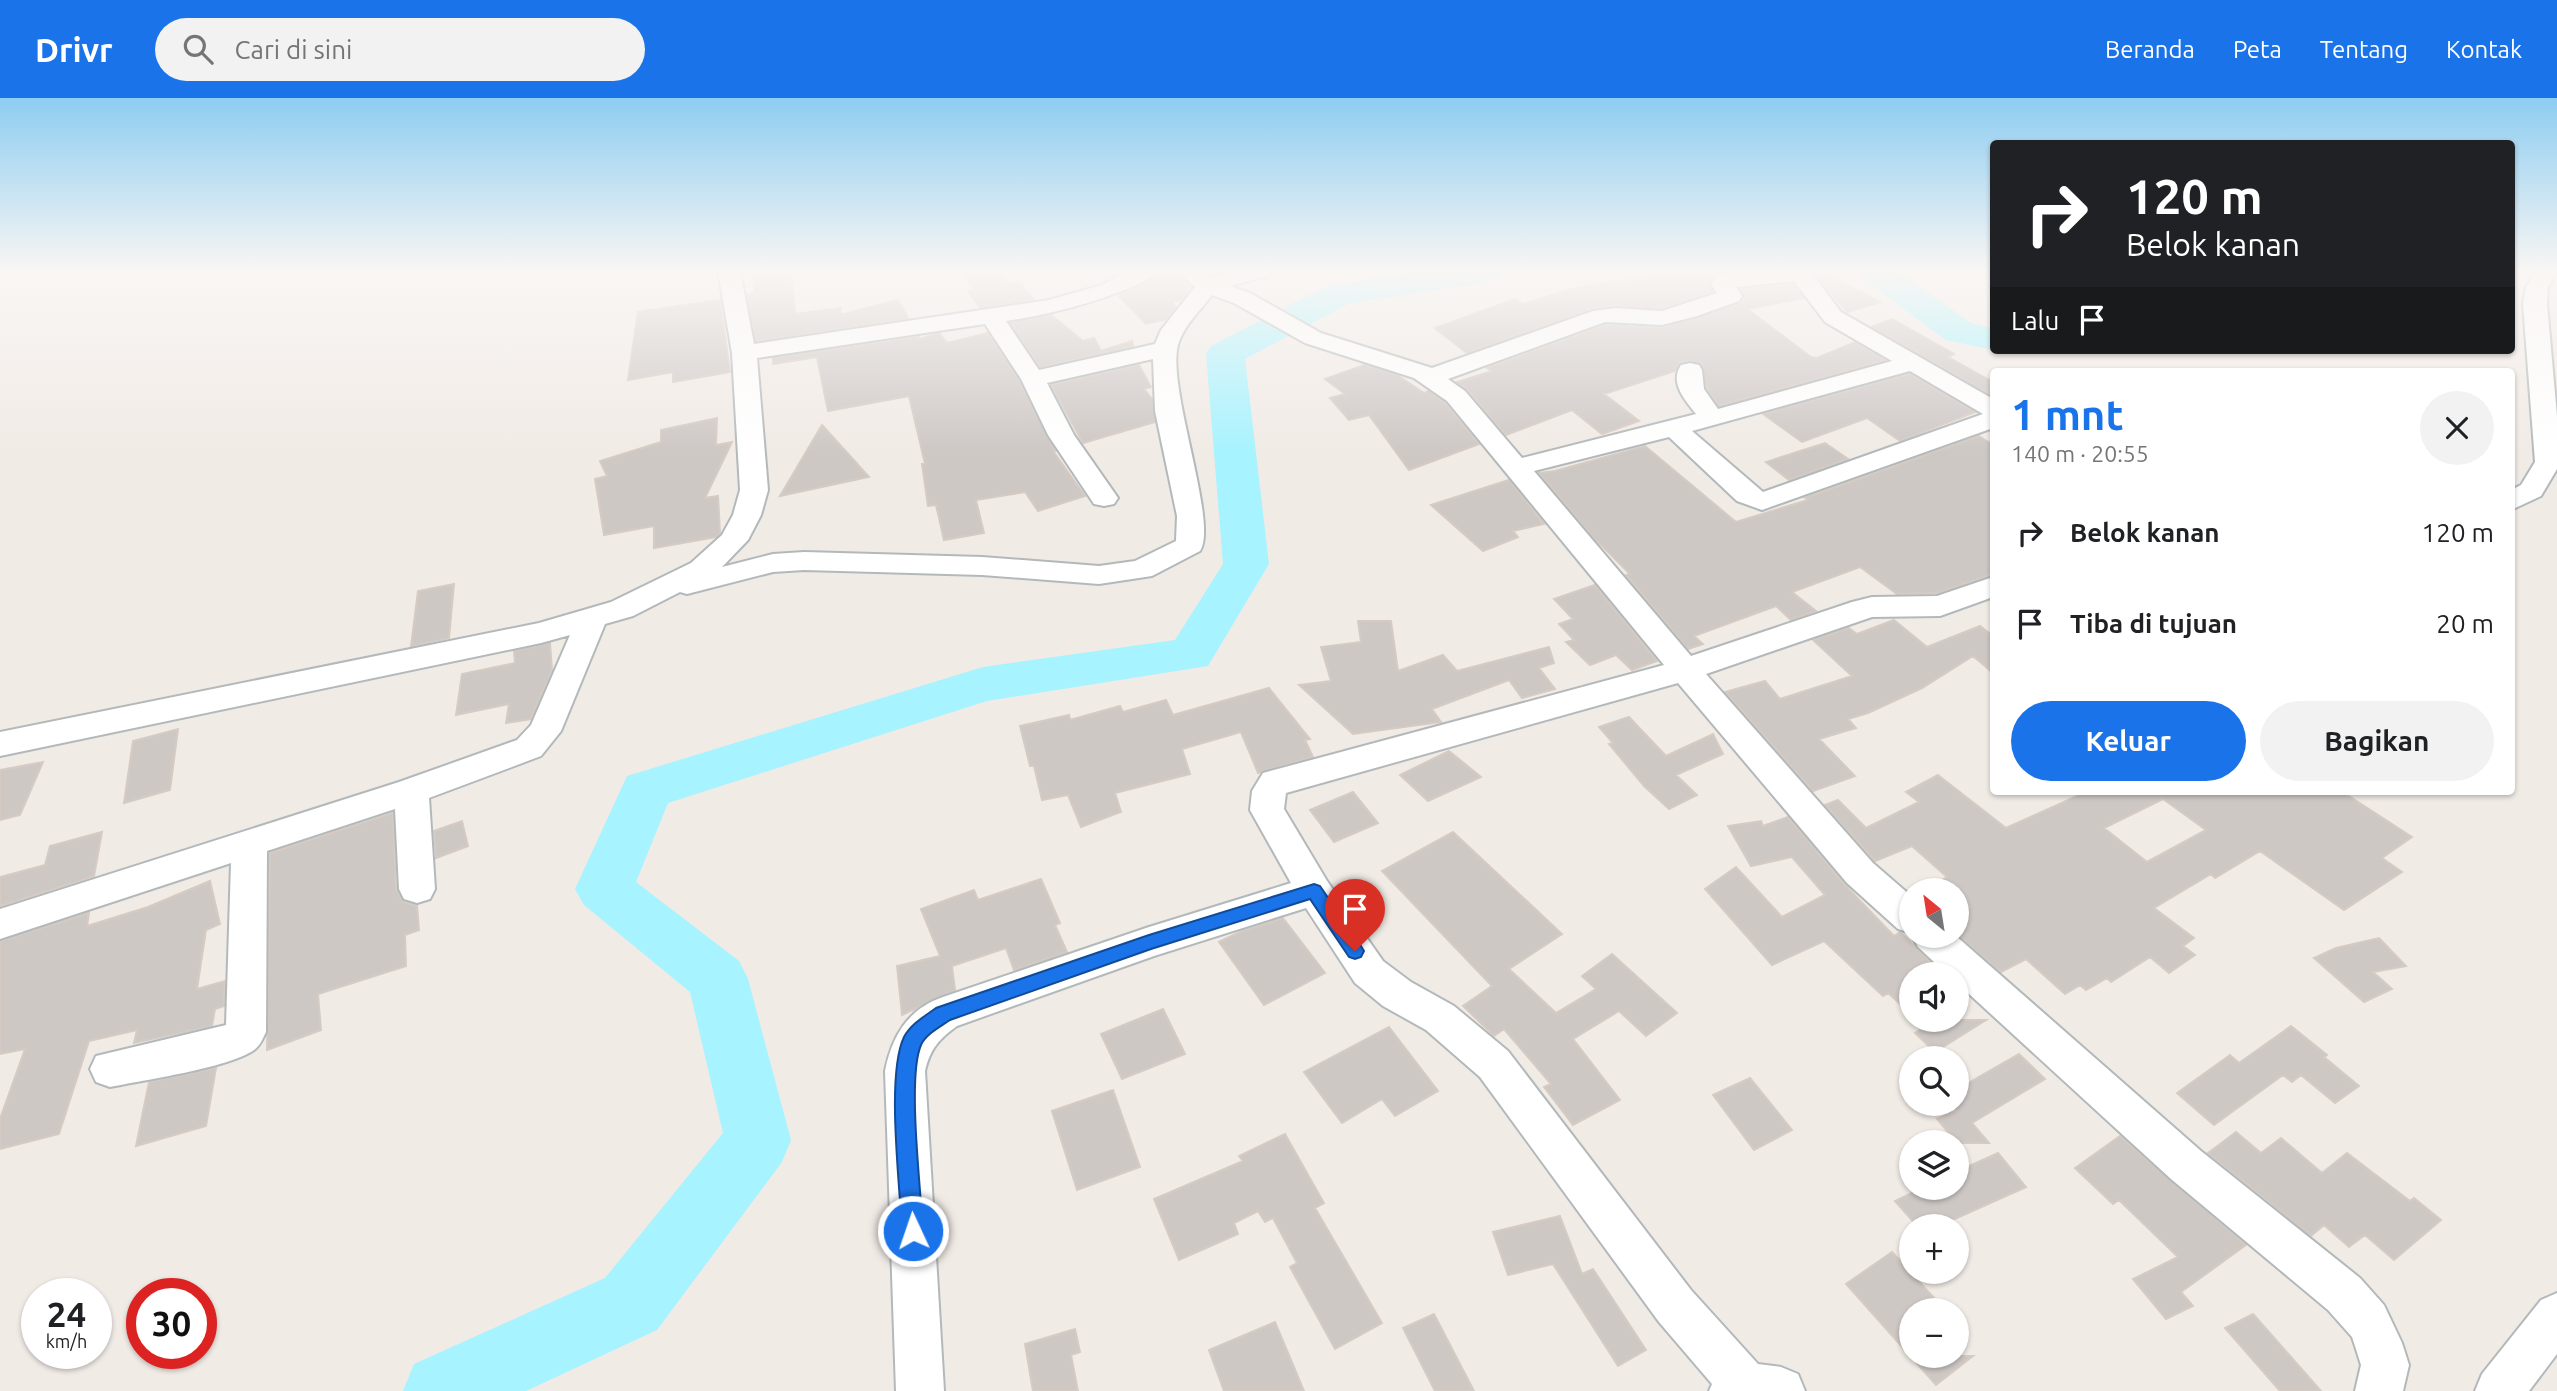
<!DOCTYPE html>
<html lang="id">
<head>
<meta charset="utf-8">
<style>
	body { margin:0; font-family:Ubuntu,sans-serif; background:#f2f2f2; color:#202124; height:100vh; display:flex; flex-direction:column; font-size:26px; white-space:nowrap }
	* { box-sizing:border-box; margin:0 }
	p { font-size:23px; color:#757577 }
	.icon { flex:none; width:38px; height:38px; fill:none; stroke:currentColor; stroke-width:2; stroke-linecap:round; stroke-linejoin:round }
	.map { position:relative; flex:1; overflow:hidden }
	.drawer { position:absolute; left:1990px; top:270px; width:525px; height:427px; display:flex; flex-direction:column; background:#fff; border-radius:7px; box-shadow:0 2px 5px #0004 }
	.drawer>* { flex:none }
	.banner { position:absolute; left:1990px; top:42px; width:525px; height:214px; border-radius:7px; box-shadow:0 2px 5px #0004; background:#202124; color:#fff; overflow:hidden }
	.needle { width:46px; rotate:330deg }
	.controls { position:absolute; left:1899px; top:780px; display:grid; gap:14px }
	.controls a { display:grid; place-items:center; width:70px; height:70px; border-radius:50%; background:#fff; box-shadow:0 2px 5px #0004; font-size:35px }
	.speed { position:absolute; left:21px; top:1180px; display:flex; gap:14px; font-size:35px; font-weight:700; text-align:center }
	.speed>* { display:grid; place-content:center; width:91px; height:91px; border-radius:50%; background:#fff; box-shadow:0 2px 5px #0004; line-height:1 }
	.speed small { font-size:18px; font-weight:400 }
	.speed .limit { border:10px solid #d22; background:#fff; color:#111 }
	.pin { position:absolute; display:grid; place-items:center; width:60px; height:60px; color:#fff; margin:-72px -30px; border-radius:50% 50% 50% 0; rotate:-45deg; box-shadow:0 0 7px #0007 }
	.pin .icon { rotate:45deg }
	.me { position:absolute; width:77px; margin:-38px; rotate:357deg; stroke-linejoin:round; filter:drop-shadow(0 0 5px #0008) }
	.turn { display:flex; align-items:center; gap:24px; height:147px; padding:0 21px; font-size:32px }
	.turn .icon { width:91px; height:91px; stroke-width:2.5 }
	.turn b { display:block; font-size:49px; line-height:60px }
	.then { display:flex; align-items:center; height:66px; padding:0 21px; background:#0003; gap:14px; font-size:26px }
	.round { display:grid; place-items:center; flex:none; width:74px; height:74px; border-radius:37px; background:#f2f2f2 }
	.head { display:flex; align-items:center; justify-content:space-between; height:119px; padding:0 21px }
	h1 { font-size:42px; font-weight:700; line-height:52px; color:#1a73e8 }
	.primary-button { display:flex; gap:14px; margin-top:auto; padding:14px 21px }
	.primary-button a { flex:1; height:80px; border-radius:42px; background:#1a73e8; color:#fff; font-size:28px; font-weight:700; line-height:80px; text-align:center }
	.primary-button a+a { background:#f2f2f2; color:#202124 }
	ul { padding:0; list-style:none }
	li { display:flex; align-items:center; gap:21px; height:91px; padding:0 21px }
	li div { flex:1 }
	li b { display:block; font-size:26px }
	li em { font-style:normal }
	header { display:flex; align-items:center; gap:42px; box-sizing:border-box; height:98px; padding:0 35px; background:#1a73e8; color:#fff }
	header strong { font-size:33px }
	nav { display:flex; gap:38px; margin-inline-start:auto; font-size:24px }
	.search { width:490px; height:63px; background:#f2f2f2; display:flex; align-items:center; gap:18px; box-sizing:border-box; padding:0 24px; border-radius:38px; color:#757577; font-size:26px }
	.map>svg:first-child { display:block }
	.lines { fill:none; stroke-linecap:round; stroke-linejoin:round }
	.river { fill:#a7f3ff; fill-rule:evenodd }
	.building { fill:#cec8c5; stroke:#d6cbc3; stroke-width:2; fill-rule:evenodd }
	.minor-casing { stroke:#b3b9bb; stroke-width:4 }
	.minor { fill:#fff; fill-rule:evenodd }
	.route { fill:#1a73e8; stroke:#114b97; stroke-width:2 }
</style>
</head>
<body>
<header>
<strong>Drivr</strong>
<div class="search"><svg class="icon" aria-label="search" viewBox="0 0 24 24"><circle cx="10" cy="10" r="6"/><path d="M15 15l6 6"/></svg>Cari di sini</div>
<nav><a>Beranda</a><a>Peta</a><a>Tentang</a><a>Kontak</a></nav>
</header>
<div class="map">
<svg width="2557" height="1293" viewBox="0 0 2557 1293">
	<rect width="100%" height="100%" fill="#f1ebe6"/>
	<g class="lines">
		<path class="river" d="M1420,173H1505L1500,180L1488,184L1348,206L1245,261L1269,466L1208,568L987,603L668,705L636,784L739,863L748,881L791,1042L782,1064L657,1232L526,1293H403L414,1266L605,1180L723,1035L690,894L584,807L575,791L627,678L983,569L1175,542L1223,466L1206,256L1211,248L1325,189Z
			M1857,173H1897L1971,225L1993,230L1994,252L1946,242L1862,180Z"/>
	</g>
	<path class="building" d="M752,173H791L795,216L841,210L840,217L898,202L908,220L756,243L747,196L755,195Z
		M961,173H1000L1007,185L1019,183L1034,202L980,210L968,193L975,192Z
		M1160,173H1176L1191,189L1186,190L1189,193L1182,201L1172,204L1176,209L1166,221L1146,226L1118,197L1156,180Z
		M1678,173H1731L1713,177L1709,185L1713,194L1662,210L1616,207L1593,210L1467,255L1435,230L1515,201L1523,206L1571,191Z
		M1813,173H1820L1880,204L1847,214Z
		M1793,186L1804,200L1747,211L1811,259L1817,260L1855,244L1885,262L1719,308L1707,290L1701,266L1691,262L1680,264L1675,273L1604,296L1639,323L1602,336L1572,312L1506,337L1467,291L1457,284L1492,273L1487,270L1605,227L1663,230L1740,205L1744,199L1741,191Z
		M720,202L730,274L673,284V274L628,282L638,214Z
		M1051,217L1083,243L1094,240L1101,253L1132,243L1133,248L1040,269L1010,225Z
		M1892,221L1954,256L1948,259L1993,284V298L1872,229Z
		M939,235L947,245L988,235L1019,282L1055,353H1053L1085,398L1038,413L1025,394L976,402L984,435L944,442L936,407L928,408L922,366H925L909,298L828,313L817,259L773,266V260L919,239L920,241Z
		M1139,267L1151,289L1144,291L1152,301L1155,324L1083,345L1051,287Z
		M1364,267L1397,277L1424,295L1429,293L1445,305L1479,346L1409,372L1369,317L1349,322L1330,300L1345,296L1325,281Z
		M1910,276L1975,314L1900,343L1867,320L1802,344L1763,316Z
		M717,320L716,347L732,344L705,400L718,398L720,435L716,439L654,450V428L604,437L595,381L607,378L600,363L661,344V332Z
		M822,327L869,379L780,398Z
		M1979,338L1993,347V476L1937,495L1897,496L1860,469L1792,494L1816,513L1791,522L1776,508L1694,538L1703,546L1688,551L1626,477L1630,476L1593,439L1539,375L1555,373L1645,348L1736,424L1808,402L1805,400Z
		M1825,345L1848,361L1789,382L1766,364Z
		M1509,382L1544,426L1513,433L1518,439L1483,453L1431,407Z
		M454,486L449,540L411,548L418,493Z
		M1595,487L1657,563L1632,572L1616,557L1590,567L1566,544L1574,542L1559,526L1573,521L1554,501Z
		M1894,522L1927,549L1980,528L1993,538V575L1973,558L1922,590L1868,615L1848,621L1856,630L1819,641L1855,678L1813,693L1725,594L1765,583L1780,601L1852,578L1813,542L1849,530L1857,536Z
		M1358,523H1391L1398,573L1443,557L1457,573L1549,549L1554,565L1539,570L1555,591L1522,600L1509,582L1432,611L1441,624L1353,636L1299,587L1331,583L1321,549L1361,544Z
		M550,545L552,572L531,621L506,625L509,606L456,617L462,576L515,565L514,553Z
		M1269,590L1310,641L1305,642L1313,659L1258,675L1241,634L1182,651L1190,676L1115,695L1121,714L1081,729L1068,697L1042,702L1034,668H1030L1020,628L1069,617L1070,622L1120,608L1123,614L1166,602L1173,617Z
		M1629,619L1666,658L1713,636L1723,656L1676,677L1697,697L1669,711L1644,688L1609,646L1613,645L1599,629Z
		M178,631L170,692L124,705L133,643Z
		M1449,653L1481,679L1428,703L1400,677Z
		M43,664L20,717L0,722V672Z
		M1938,677L2006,730L2088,693H2341L2412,739L2382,760L2402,774L2344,812L2260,753L2215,780L2211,776L2154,810L2194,840L2183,848L2195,857L2169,875L2150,859L2111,884L2107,880L2086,892L2080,887L2065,896L2026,861L2001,874L1956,836V793H1924L1947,779L1912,748L1875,763L1825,707L1838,702L1866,730L1919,704L1906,694ZM2163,701L2206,732L2147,764L2104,730Z
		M1353,694L1378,725L1334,744L1310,712Z
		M393,715L396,791L403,804L417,808L419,832L405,837L406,868L318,896L321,932L267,952L270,755Z
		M1788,719L1845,787L1894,838L1900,834L1944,877H1911V916L1888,895L1883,898L1824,843L1772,867L1705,791L1736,769L1782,819L1825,797L1792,759L1751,768L1728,728L1761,723L1763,728Z
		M462,723L468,748L436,760L434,733Z
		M102,734L94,778L0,808V779L45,767L50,748Z
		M1453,734L1562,836L1509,871L1556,915L1596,891L1582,878L1612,856L1677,915L1646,938L1619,913L1573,941L1620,1002L1573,1027L1544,989L1551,986L1504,931L1494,938L1463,908L1492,888L1382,773Z
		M1041,781L1060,825L1055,827L1067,854L1014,872L1006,850L952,868L955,892L902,917L897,868L940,858L921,811L974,792L978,802Z
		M210,783L220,826L206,832L197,891L225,883L224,908L215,911L212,928L134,945L137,932L89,943L59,1036L0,1051V1021L25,951L0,956V843L89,815L87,828L148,809Z
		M1283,820L1325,875L1264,907L1219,844L1242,833Z
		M2379,840L2406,868L2373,874L2392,891L2364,904L2314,860L2336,850Z
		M1163,911L1185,956L1122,981L1101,936Z
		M1936,922H1986L1935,954L1915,935Z
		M2291,928L2327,957L2324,959L2359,988L2335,1005L2301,977L2292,984L2283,977L2214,1027L2177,995L2230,957L2239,965Z
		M1389,929L1438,993L1395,1018L1382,1001L1342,1025L1304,974Z
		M2019,956L2045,981L1972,1025L1989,1045H1957L1937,1021L1956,1013V992Z
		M216,970L206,1028L136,1048L149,984Z
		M1750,980L1792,1032L1754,1052L1713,997Z
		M1113,992L1140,1069L1077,1092L1052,1013Z
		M2236,1034L2261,1055L2281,1040L2322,1075L2347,1055L2410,1103L2414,1100L2441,1122L2394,1162L2365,1137L2349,1149L2324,1127L2311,1138L2208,1055Z
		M1285,1036L1324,1105L1315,1110L1382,1225L1335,1251L1290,1169L1297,1165L1273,1120L1265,1124L1258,1113L1234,1125L1238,1136L1179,1162L1154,1101L1243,1063L1239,1058Z
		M2120,1038L2246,1147L2181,1194L2193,1208L2166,1221L2133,1181L2178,1159L2119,1102L2113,1106L2075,1070Z
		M1998,1055L2026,1089L1948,1124L1942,1116L1918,1129L1895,1103L1916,1093L1922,1100L1944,1090H1956V1074Z
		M1560,1118L1582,1176L1593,1171L1646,1252L1618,1268L1553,1166L1508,1177L1493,1134Z
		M1892,1154L1946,1213H1911V1258H1973L1936,1287L1846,1186Z
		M1434,1216L1474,1293H1435L1403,1230Z
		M2253,1216L2321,1293H2280L2225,1230Z
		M1275,1224L1304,1293H1224L1209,1252Z
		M1075,1231L1080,1254L1071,1257L1078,1293H1033L1025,1246Z"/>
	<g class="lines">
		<g class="minor-casing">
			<path id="minor" d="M718,173H740L754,246L1049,202L1102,187L1129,173H1158L1155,178C1107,202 1059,215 1006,223L1039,272L1155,246L1161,232L1195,189L1179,173H1204L1211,180L1234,173H1271L1268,178L1230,188L1250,195L1321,235L1432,270L1593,213L1616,210L1662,213L1717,195L1711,186L1715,178L1754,173H1810L1841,214L1993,301V330L1762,412L1737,403L1669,339L1534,373L1691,558L1852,504L1872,499L1937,498L1993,479V499L1940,518L1872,519L1706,576L1873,765L1911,798V835L1898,831L1847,785L1678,585L1286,695L1284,711L1327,783L1383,863L1411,884L1454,908L1508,953L1691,1192L1758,1266L1781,1269L1798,1276L1805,1293H1709L1712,1286L1659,1224L1480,979L1426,932L1383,908L1355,885L1306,810L1154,858L957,928C939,941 930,951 925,973L944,1293H896L885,973C892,938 908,911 943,899L1149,829L1291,785L1250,712L1252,693L1263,675L1664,567L1447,303L1414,280L1305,245L1234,205L1212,197C1200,213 1180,231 1177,252C1170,299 1218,426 1200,453L1152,478L1099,486L982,477L804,472L773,474L687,496L680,494L633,518L605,526L561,633L541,658L429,700L435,791L430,801L417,805L404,801L399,791L395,711L267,753L266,934C263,940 260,948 254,952C228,970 144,982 110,989L96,984L90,971L96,958L226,927L231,765L0,841V811L399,684L517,642L531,627L570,537L541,545L0,658V634L539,525L611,504L691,465L722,437L733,417L740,392L732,255ZM1794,183L1825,224L1892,263L1718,311L1704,291L1702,272L1699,267L1690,265L1681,267C1669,285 1685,302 1696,316L1522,360L1465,293L1448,281L1605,224L1662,227L1697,218L1739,203L1742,198L1736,189ZM985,226L1021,281L1048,337L1094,406L1104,408L1114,406L1118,400L1074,337L1047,285L1153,261L1155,313L1177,418L1176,443L1135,463L1099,468L982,459L804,454L773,456L722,469L748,442L761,417L768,392L757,260ZM1910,273L1983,316L1763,394L1692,333Z
				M2536,173H2557L2548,189L2547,206L2557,318V371L2541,398L2511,412V392L2521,387L2535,364L2523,206L2526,189Z
				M1912,838H1956L2201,1053L2360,1180L2384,1207L2402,1245L2409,1267L2403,1293H2355L2361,1267L2355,1248L2352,1239L2328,1212L2171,1081L1956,884V877H1948L1918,849Z
				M2557,1195V1256L2529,1293H2475L2482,1276L2541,1202Z"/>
		</g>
		<use href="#minor" class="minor"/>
	</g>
	<linearGradient id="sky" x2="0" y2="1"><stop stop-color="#8ecdf1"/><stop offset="0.49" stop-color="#f9f6f4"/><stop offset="1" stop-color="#f9f6f4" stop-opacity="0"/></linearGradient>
	<rect width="2557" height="354" fill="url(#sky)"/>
	<path class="route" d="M1314,786L1320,788L1361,848L1364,853L1361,859L1355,861L1349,859L1310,801L1151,851L950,922C940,929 926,936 921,947C907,979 921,1093 923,1133L920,1140L913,1143L905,1140L902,1133C900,1087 886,977 904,939C911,926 925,918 936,910L1149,837Z"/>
</svg>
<div class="controls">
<a><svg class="needle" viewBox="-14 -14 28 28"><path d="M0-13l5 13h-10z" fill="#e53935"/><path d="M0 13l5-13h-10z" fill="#757577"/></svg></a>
<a><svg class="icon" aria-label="sound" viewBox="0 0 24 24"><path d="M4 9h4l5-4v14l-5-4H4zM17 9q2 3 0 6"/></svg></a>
<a><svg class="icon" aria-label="search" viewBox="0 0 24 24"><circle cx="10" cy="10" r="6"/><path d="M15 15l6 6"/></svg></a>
<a><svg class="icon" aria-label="layers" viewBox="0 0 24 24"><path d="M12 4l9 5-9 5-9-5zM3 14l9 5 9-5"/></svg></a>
<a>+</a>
<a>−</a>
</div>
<div class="speed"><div>24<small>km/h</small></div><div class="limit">30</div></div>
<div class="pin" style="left:1355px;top:853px;background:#d93025"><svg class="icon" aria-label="arrive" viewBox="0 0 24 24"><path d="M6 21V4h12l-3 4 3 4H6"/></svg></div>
<svg class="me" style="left:913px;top:1133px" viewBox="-20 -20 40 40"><circle r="17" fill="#1a73e8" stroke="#fff" stroke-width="3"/><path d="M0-11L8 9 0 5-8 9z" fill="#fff"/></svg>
<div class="banner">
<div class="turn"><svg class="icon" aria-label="right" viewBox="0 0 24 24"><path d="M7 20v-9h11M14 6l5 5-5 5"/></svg><div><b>120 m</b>Belok kanan</div></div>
<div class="then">Lalu<svg class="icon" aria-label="arrive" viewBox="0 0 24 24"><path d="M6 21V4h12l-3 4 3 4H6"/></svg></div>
</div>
<section class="drawer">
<div class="head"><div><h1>1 mnt</h1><p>140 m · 20:55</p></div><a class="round"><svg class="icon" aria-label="close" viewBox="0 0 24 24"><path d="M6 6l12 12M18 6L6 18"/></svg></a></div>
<ul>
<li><svg class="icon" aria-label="right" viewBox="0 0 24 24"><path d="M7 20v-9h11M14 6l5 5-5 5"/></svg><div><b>Belok kanan</b></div><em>120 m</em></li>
<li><svg class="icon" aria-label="arrive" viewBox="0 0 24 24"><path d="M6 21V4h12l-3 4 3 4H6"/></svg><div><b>Tiba di tujuan</b></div><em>20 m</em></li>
</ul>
<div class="primary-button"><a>Keluar</a><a>Bagikan</a></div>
</section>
</div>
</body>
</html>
